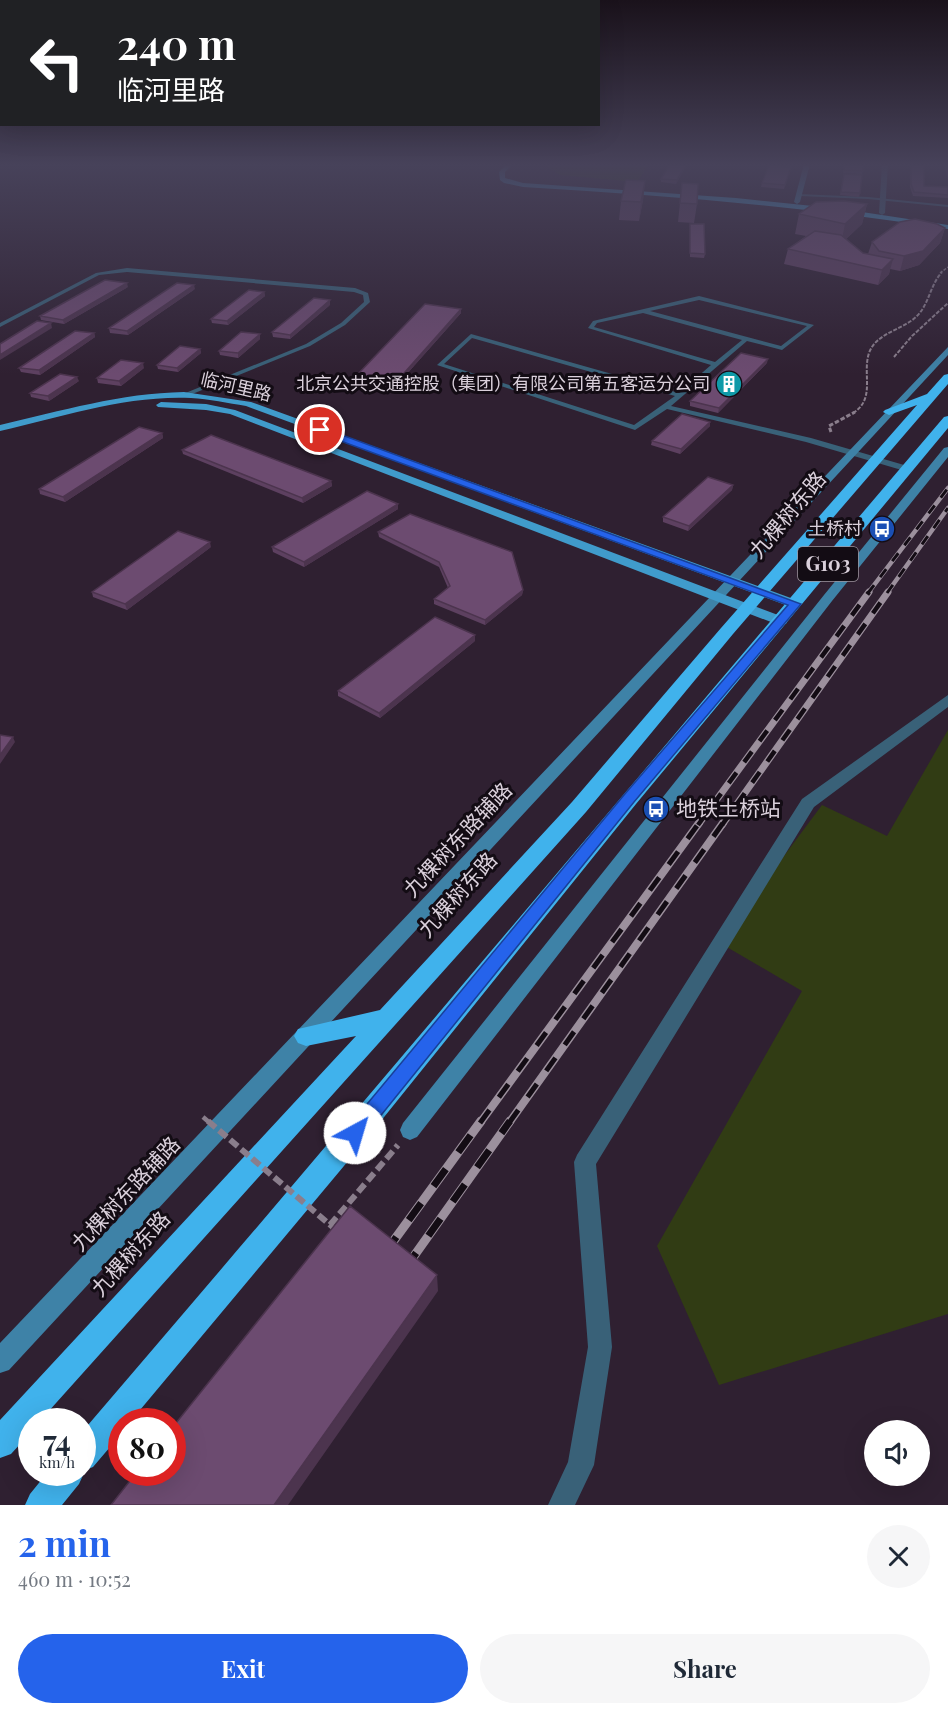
<!DOCTYPE html>
<html lang="en">
<head>
<meta charset="utf-8">
<style>
	body { margin:0; font-family:"Playfair Display","Noto Sans SC",serif; background:#f6f6f7; color:#1f2937; height:100vh; display:flex; flex-direction:column; font-size:22px; white-space:nowrap }
	* { box-sizing:border-box; margin:0 }
	p { font-size:20px; color:#747a83 }
	.icon { flex:none; width:33px; height:33px; fill:none; stroke:currentColor; stroke-width:2; stroke-linecap:round; stroke-linejoin:round }
	.map { position:relative; height:1505px; overflow:hidden }
	.side { display:flex; flex-direction:column; background:#fff; flex:1 }
	.side>* { flex:none }
	.top-card { position:absolute; left:0px; top:0px; width:600px; height:126px; box-shadow:0 6px 24px #0002; background:#202124; color:#fff; overflow:hidden }
	.controls { position:absolute; left:864px; top:1420px; display:grid; gap:12px }
	.controls a { display:grid; place-items:center; width:66px; height:66px; border-radius:50%; background:#fff; box-shadow:0 6px 24px #0002; font-size:30px }
	.speed { position:absolute; left:18px; top:1408px; display:flex; gap:12px; font-size:30px; font-weight:700; text-align:center }
	.speed>* { display:grid; place-content:center; width:78px; height:78px; border-radius:50%; background:#fff; box-shadow:0 6px 24px #0002; line-height:1 }
	.speed small { font-size:15px; font-weight:400 }
	.speed .limit { border:9px solid #d22; background:#fff; color:#111 }
	.pin { position:absolute; display:grid; place-items:center; width:51px; height:51px; color:#fff; margin:-26px; border:3px solid #fff; border-radius:50%; box-shadow:0 2px 6px #0007 }
	.me { position:absolute; width:66px; margin:-33px; rotate:39deg; stroke-linejoin:round; filter:drop-shadow(0 0 4px #0008) }
	.turn { display:flex; align-items:center; gap:21px; height:126px; padding:0 18px; font-size:27px }
	.turn .icon { width:78px; height:78px; stroke-width:2.5 }
	.turn b { display:block; font-size:42px; line-height:51px }
	.round { display:grid; place-items:center; flex:none; width:63px; height:63px; border-radius:32px; background:#f6f6f7 }
	.headline { display:flex; align-items:center; justify-content:space-between; height:102px; padding:0 18px }
	h1 { font-size:36px; font-weight:700; line-height:45px; color:#2563eb }
	.action { display:flex; gap:12px; margin-top:auto; padding:12px 18px }
	.action a { flex:1; height:69px; border-radius:36px; background:#2563eb; color:#fff; font-size:24px; font-weight:700; line-height:69px; text-align:center }
	.action a+a { background:#f6f6f7; color:#1f2937 }
	.map>svg:first-child { display:block }
	.green { fill:#313c14 }
	.lines { fill:none; stroke-linecap:round; stroke-linejoin:round }
	.path-far3 { stroke:#8a7e8c; stroke-width:1.5; stroke-dasharray:3 1.5; stroke-linecap:butt }
	.path-far2 { stroke:#8a7e8c; stroke-width:2; stroke-dasharray:4 1.5; stroke-linecap:butt }
	.path-far1 { stroke:#8a7e8c; stroke-width:3; stroke-dasharray:4.5 2; stroke-linecap:butt }
	.path { stroke:#8a7e8c; stroke-width:6; stroke-dasharray:10 4.5; stroke-linecap:butt }
	.lane { fill:#396178; fill-rule:evenodd }
	.street { fill:#396178; fill-rule:evenodd }
	.secondary { fill:#3e82a7; fill-rule:evenodd }
	.primary { fill:#409bcb; fill-rule:evenodd }
	.highway { fill:#40b2ec; fill-rule:evenodd }
	.rail-far3-casing { stroke:#9c909d; stroke-width:4.5 }
	.rail-far2-casing { stroke:#9c909d; stroke-width:7 }
	.rail-far1-casing { stroke:#9c909d; stroke-width:8 }
	.rail-casing { stroke:#9c909d; stroke-width:9 }
	.rail-far3 { stroke:#130c14; stroke-width:3; stroke-dasharray:10; stroke-linecap:butt }
	.rail-far2 { stroke:#130c14; stroke-width:4.5; stroke-dasharray:13; stroke-linecap:butt }
	.rail-far1 { stroke:#130c14; stroke-width:5; stroke-dasharray:16; stroke-linecap:butt }
	.rail { stroke:#130c14; stroke-width:7; stroke-dasharray:21; stroke-linecap:butt }
	.path-bridge-far1 { stroke:#8a7e8c; stroke-width:4.5; stroke-dasharray:8 4; stroke-linecap:butt }
	.path-bridge { stroke:#8a7e8c; stroke-width:6; stroke-dasharray:10 4.5; stroke-linecap:butt }
	.wall { fill:#5d4060 }
	.shaded-wall { fill:#4c344e }
	.building { fill:#6c4b70; stroke:#4c344e; stroke-width:1.5 }
	.route { fill:#2563eb; stroke:#184099; stroke-width:1.5 }
	.labels { text-anchor:middle; stroke-width:6; stroke-linejoin:round; paint-order:stroke }
	.far-poi-label { font-size:18px; fill:#dad0db; stroke:#130c14; text-anchor:end }
	.far-street-label { font-size:18px; fill:#dad0db; stroke:#130c14 }
	.shield { fill:#130c14; stroke:#9e959f; stroke-width:1.5 }
	.shield-label { font-size:20px; font-weight:bold; fill:#dad0db }
	.street-label { font-size:21px; fill:#dad0db; stroke:#130c14 }
	.poi-label { font-size:21px; fill:#dad0db; stroke:#130c14; text-anchor:start }
</style>
</head>
<body>
<div class="map">
<svg width="948" height="1505" viewBox="0 0 948 1505">
	<rect width="100%" height="100%" fill="#2f2031"/>
	<path class="green" d="M548,164H649L637,182L560,175L546,166Z
		M948,730V1314L719,1385L657,1246L802,991L725,946L784,856L822,805L887,836Z"/>
	<g class="lines">
		<path class="path-far3" d="M940,273L948,267"/>
		<path class="path-far2" d="M894,357L912,336L948,303
			M853,413C876,399 862,374 869,353C876,333 902,330 916,317C929,305 930,285 942,272"/>
		<path class="path-far1" d="M831,432L829,426L855,412"/>
		<path class="path" d="M330,1225L398,1145"/>
		<path class="lane" d="M798,194L868,197L948,205V207L868,199L800,196Z
			M127,268L355,288L368,293L370,302L345,325L310,346L185,397L182,395L183,394L306,344L341,323L364,302L363,295L354,292L127,272L99,275L0,327V323L96,273Z
			M699,296L814,325L782,350L747,341L671,406L811,438L911,467V471H905L806,442L667,409L635,430L437,365L471,334L679,393L711,365L588,328L593,321ZM699,300L807,326L781,346L650,311ZM643,313L742,340L715,362L594,327L597,323ZM472,338L675,396L634,425L444,364Z"/>
		<path class="street" d="M882,164H888L885,213L882,215L879,213Z
			M948,695V707L814,807L596,1164L612,1347L594,1465L575,1505H548L568,1462L588,1347L574,1162L577,1155L802,799Z"/>
		<path class="secondary" d="M804,164H810L800,202L797,204L794,202Z
			M948,347V355L9,1370L0,1373V1343Z
			M948,447V457L832,601L417,1137L410,1140L403,1137L400,1130L403,1123L824,595L944,448Z"/>
		<path class="primary" d="M507,164H513L505,172V178L523,183L736,198L842,209L948,225V229C807,207 665,195 523,187L504,183L500,180L499,172Z
			M184,392L251,402L799,601L801,604L799,607H791L246,406C228,403 209,399 191,398C126,395 62,417 0,431V425C61,411 121,393 184,392Z
			M161,402L206,404L235,410L786,618L787,621L786,624H776L230,414L206,410L158,407L156,405Z"/>
		<path class="highway" d="M948,374V384L733,634L586,812L39,1422H32V1431L11,1454L0,1458V1420L356,1036L306,1046L298,1043L294,1036L298,1029L380,1010L572,802L721,628L917,405L889,415L883,412L885,410L927,394L944,375Z
			M948,416V428L636,804L364,1142L130,1422H122V1433L93,1467L83,1471L84,1473L79,1484L62,1505H25L30,1494L47,1473H82V1432C371,1095 656,755 944,417Z"/>
		<g class="rail-far3-casing">
			<path id="rail-far3" d="M868,593L948,488
				M887,593L948,508"/>
		</g>
		<g class="rail-far2-casing">
			<path id="rail-far2" d="M698,825L869,592
				M722,825L888,592"/>
		</g>
		<g class="rail-far1-casing">
			<path id="rail-far1" d="M480,1123L699,823
				M509,1123L723,823"/>
		</g>
		<g class="rail-casing">
			<path id="rail" d="M384,1254L481,1121
				M404,1270L510,1121"/>
		</g>
		<use href="#rail-far3" class="rail-far3"/>
		<use href="#rail-far2" class="rail-far2"/>
		<use href="#rail-far1" class="rail-far1"/>
		<use href="#rail" class="rail"/>
		<path class="path-bridge-far1" d="M203,1117L210,1123"/>
		<path class="path-bridge" d="M208,1121L335,1229"/>
	</g>
	<path class="wall" d="M670,164H687L676,184L661,182V179Z
		M844,164L863,171L862,174L843,173Z
		M910,164H924V186L948,187V198L913,196L910,187Z
		M944,164H948V180Z
		M791,167L784,189L761,187L762,183Z
		M844,174L860,193L859,197L840,195Z
		M645,181L643,200L639,221L619,220L621,201Z
		M682,183L697,204L694,223L678,222Z
		M867,204L862,224L846,239L863,253L868,254L872,242L945,228L940,243L919,265L900,271L890,269L889,274L878,285L784,264L788,249L806,236L795,234L799,214Z
		M690,224L705,254L704,258L690,257Z
		M128,287L64,324L41,320L40,316Z
		M195,289L128,335L110,333L109,328Z
		M264,292L265,296L228,325L212,323L211,319Z
		M330,305L290,339L273,337L272,332Z
		M461,309V313L397,385L357,380V375Z
		M94,333L95,337L40,375L21,372L19,368Z
		M260,334V339L238,358L220,355L219,351Z
		M200,349L201,353L178,372L158,369L157,365Z
		M767,363L718,413L690,406V401Z
		M144,368L121,386L98,383L97,378Z
		M79,381L49,401L31,397L30,393Z
		M710,422V426L680,454L651,445L652,441Z
		M162,433L163,438L65,502L40,494L39,489Z
		M182,450L331,481L332,486L303,503L183,454Z
		M733,485L732,490L688,531L663,522V517Z
		M398,504V509L304,567L273,552L272,547Z
		M378,532L523,590L522,595L485,625L434,604V599L448,588L439,567L379,537Z
		M211,547L127,610L93,597L92,592Z
		M475,641L380,718L338,696V691Z"/>
	<path class="shaded-wall" d="M686,164H687L676,184L677,180Z
		M645,181L643,200L639,221L641,202Z
		M867,204L862,224L841,244L845,224Z
		M945,228L940,243L919,265L900,271L904,256Z
		M893,259L889,274L878,285L882,270Z
		M127,283L128,287L64,324L63,320Z
		M194,285L195,289L128,335L127,331Z
		M264,292L265,296L228,325L227,321Z
		M330,300V305L290,339V335Z
		M461,309V313L397,385V381Z
		M51,323L52,328L0,360V355Z
		M94,333L95,337L40,375L39,370Z
		M260,334V339L238,358V353Z
		M200,349L201,353L178,372L177,368Z
		M768,359L767,363L718,413L719,408Z
		M143,363L144,368L121,386L119,381Z
		M77,377L79,381L49,401L48,396Z
		M710,422V426L680,454L681,449Z
		M162,433L163,438L65,502L63,497Z
		M331,481L332,486L303,503L302,498Z
		M733,485L732,490L688,531L689,526Z
		M398,504V509L304,567V562Z
		M210,542L211,547L127,610L125,604Z
		M523,590L522,595L485,625V620Z
		M475,635V641L380,718L379,713Z
		M13,737L15,742L0,764V755Z
		M437,1275L438,1291L288,1505H274Z"/>
	<path class="building" d="M670,164H686L677,180L661,179Z
		M845,164H863V171L844,170Z
		M911,164H924V186L948,187V195L914,192L911,184Z
		M769,165L791,167L785,185L762,183Z
		M844,174L862,175L860,193L841,192Z
		M626,180L645,181L641,202L621,201Z
		M682,183L698,184L697,204L680,203Z
		M844,201L867,204L845,224L799,214L816,202Z
		M915,219L937,224L945,228L923,251L904,256L879,251L872,242L900,222Z
		M690,224H704L705,254L690,253Z
		M815,231L841,235L863,253L893,259L882,270L788,249Z
		M105,280L127,283L63,320L40,316Z
		M177,283L194,285L127,331L109,328Z
		M249,290L264,292L227,321L211,319Z
		M314,298L330,300L290,335L272,332Z
		M425,304L461,309L397,381L357,375Z
		M37,321L51,323L0,355V344Z
		M75,331L94,333L39,370L19,368Z
		M241,332L260,334L238,353L219,351Z
		M180,346L200,349L177,368L157,365Z
		M741,353L768,359L719,408L690,401Z
		M121,360L143,363L119,381L97,378Z
		M60,374L77,377L48,396L30,393Z
		M682,414L710,422L681,449L652,441Z
		M139,427L162,433L63,497L39,489Z
		M211,435L331,481L302,498L182,450Z
		M708,477L733,485L689,526L663,517Z
		M367,491L398,504L304,562L272,547Z
		M410,514L512,552L523,590L485,620L434,599L450,586L439,562L378,532Z
		M178,531L210,542L125,604L92,592Z
		M435,617L475,635L379,713L338,691Z
		M0,735L13,737L0,755Z
		M350,1206L437,1275L274,1505H111L136,1473H172V1428Z"/>
	<linearGradient id="sky" x2="0" y2="1"><stop stop-color="#1a121b"/><stop offset="0.44" stop-color="#47425a"/><stop offset="1" stop-color="#47425a" stop-opacity="0"/></linearGradient>
	<rect width="948" height="375" fill="url(#sky)"/>
	<path class="route" d="M316,428H323L801,604L634,802L361,1140L355,1142L348,1140L345,1133L348,1127L624,795L788,605L316,432Z"/>
	<defs>
		<g id="building-disc" transform="scale(1.35)"><circle r="9.5" fill="#0f9aa8" stroke="#130c14"/><path d="M-4-6H4V6H1V3H-1V6H-4ZM-2.5-4.3h1.7v1.8h-1.7ZM.8-4.3h1.7v1.8H.8ZM-2.5-1h1.7V.8h-1.7ZM.8-1h1.7V.8H.8Z" fill="#fff"/></g>
		<g id="bus-disc" transform="scale(1.35)"><circle r="9.5" fill="#1a4fb4" stroke="#130c14"/><path d="M-5-6H5V4H4V6H2V4H-2V6H-4V4H-5ZM-3.5-4V0h7V-4ZM-3.5 1.2v1.5H-2V1.2ZM2 1.2v1.5H3.5V1.2Z" fill="#fff"/></g>
	</defs>
	<g fill-rule="evenodd">
		<use href="#building-disc" x="729" y="384"/>
		<use href="#bus-disc" x="882" y="529"/>
		<use href="#bus-disc" x="656" y="809"/>
	</g>
	<g class="labels">
		<g class="far-poi-label">
			<text x="710" y="390">北京公共交通控股（集团）有限公司第五客运分公司</text>
			<text x="862" y="535">土桥村</text>
		</g>
		<g class="far-street-label">
			<text transform="translate(236 387) rotate(13)" y="6">临河里路</text>
		</g>
		<rect class="shield" x="798" y="547" width="60" height="34" rx="4.5"/>
		<g class="shield-label">
			<text x="828" y="571">G103</text>
		</g>
		<g class="street-label">
			<text transform="translate(788 515) rotate(-50)" y="7">九棵树东路</text>
			<text transform="translate(458 840) rotate(-47)" y="7">九棵树东路辅路</text>
			<text transform="translate(458 895) rotate(-48)" y="7">九棵树东路</text>
			<text transform="translate(126 1194) rotate(-47)" y="7">九棵树东路辅路</text>
			<text transform="translate(131 1254) rotate(-48)" y="7">九棵树东路</text>
		</g>
		<g class="poi-label">
			<text x="676" y="816">地铁土桥站</text>
		</g>
	</g>
</svg>
<div class="controls">
<a><svg class="icon" aria-label="sound" viewBox="0 0 24 24"><path d="M4 9h4l5-4v14l-5-4H4zM17 9q2 3 0 6"/></svg></a>
</div>
<div class="speed"><div>74<small>km/h</small></div><div class="limit">80</div></div>
<div class="pin" style="left:320px;top:430px;background:#d93025"><svg class="icon" aria-label="arrive" viewBox="0 0 24 24"><path d="M6 21V4h12l-3 4 3 4H6"/></svg></div>
<svg class="me" style="left:355px;top:1133px" viewBox="-20 -20 40 40"><circle r="19" fill="#fff"/><path d="M0-13L10 11 0 6-10 11z" fill="#2563eb"/></svg>
<div class="top-card">
<div class="turn"><svg class="icon" aria-label="left" viewBox="0 0 24 24"><path d="M17 20v-9H6M10 6l-5 5 5 5"/></svg><div><b>240 m</b>临河里路</div></div>
</div>
</div>
<section class="side">
<div class="headline"><div><h1>2 min</h1><p>460 m · 10:52</p></div><a class="round"><svg class="icon" aria-label="close" viewBox="0 0 24 24"><path d="M6 6l12 12M18 6L6 18"/></svg></a></div>
<div class="action"><a>Exit</a><a>Share</a></div>
</section>
</body>
</html>
